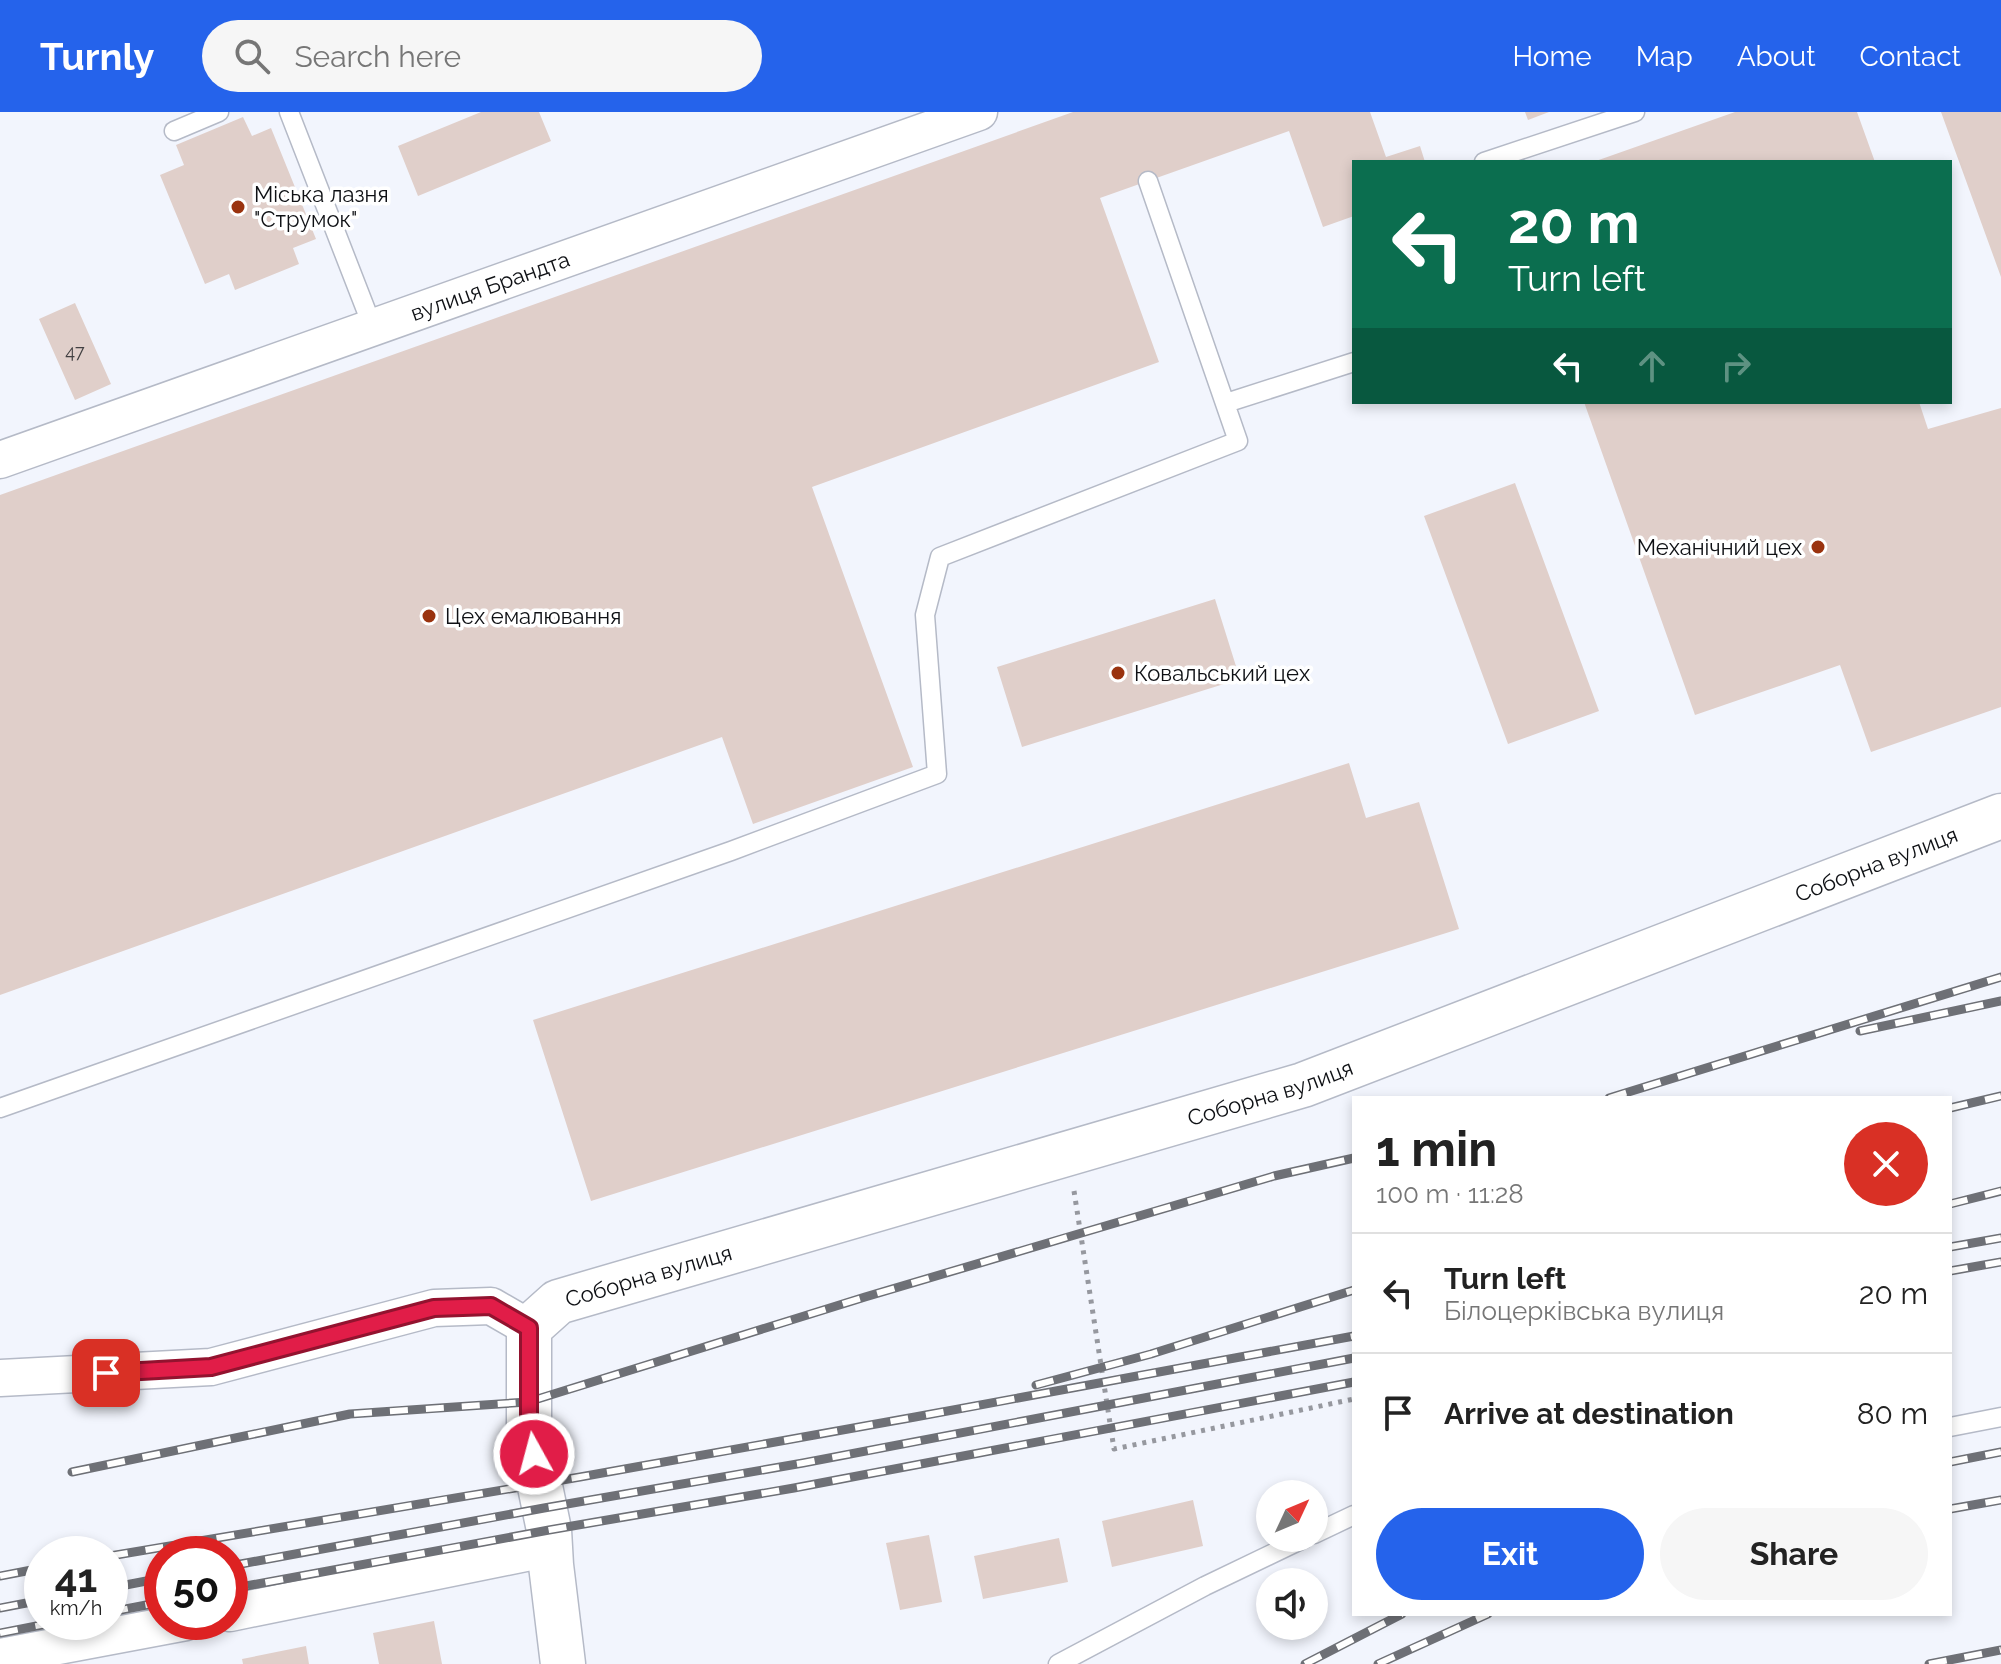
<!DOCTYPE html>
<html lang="en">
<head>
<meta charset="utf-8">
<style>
	body { margin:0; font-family:Raleway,sans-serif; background:#f6f6f6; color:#222; height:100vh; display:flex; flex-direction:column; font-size:30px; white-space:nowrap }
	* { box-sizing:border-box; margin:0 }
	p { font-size:26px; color:#767676 }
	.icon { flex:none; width:44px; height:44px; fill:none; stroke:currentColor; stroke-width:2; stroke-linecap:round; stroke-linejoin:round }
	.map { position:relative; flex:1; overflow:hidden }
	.sheet { position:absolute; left:1352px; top:984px; width:600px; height:520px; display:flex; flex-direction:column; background:#fff; border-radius:0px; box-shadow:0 4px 12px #0003 }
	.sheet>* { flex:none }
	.guide { position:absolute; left:1352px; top:48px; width:600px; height:244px; border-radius:0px; box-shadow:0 4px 12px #0003; background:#0b6e4f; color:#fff; overflow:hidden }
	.needle { width:52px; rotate:46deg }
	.controls { position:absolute; left:1256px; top:1368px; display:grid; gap:16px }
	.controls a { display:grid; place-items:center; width:72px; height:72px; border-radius:50%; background:#fff; box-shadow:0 4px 12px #0003; font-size:40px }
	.speed { position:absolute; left:24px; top:1424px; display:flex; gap:16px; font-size:40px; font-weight:700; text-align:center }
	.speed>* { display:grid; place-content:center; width:104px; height:104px; border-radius:50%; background:#fff; box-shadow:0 4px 12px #0003; line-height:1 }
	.speed small { font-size:20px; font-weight:400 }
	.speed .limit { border:12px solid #d22; background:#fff; color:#111 }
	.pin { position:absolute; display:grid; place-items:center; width:68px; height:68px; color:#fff; margin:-34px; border-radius:16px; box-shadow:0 4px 12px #0006 }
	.me { position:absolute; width:88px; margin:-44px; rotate:353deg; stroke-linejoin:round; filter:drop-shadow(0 0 6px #0008) }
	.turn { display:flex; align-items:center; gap:28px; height:168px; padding:0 24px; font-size:36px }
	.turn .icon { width:104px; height:104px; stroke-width:2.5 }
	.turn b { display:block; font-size:56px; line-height:68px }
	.lanes { display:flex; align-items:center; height:76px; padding:0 24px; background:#0003; justify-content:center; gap:40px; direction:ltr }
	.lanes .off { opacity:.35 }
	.round { display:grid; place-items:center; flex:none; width:84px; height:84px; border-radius:42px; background:#f6f6f6 }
	.head { display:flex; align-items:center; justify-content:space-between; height:136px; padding:0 24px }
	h1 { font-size:48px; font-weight:700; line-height:60px }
	.cta { display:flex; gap:16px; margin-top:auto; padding:16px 24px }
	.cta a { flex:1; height:92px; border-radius:48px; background:#2563eb; color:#fff; font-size:32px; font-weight:700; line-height:92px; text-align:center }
	.cta a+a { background:#f6f6f6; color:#222 }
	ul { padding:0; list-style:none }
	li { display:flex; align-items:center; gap:24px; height:120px; padding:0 24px; border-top:2px solid #e0e0e0 }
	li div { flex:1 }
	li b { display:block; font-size:30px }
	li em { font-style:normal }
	header { display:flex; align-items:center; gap:48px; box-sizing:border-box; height:112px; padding:0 40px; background:#2563eb; color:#fff }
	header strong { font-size:38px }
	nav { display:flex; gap:44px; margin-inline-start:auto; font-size:28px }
	.search { width:560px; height:72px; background:#f6f6f6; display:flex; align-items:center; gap:20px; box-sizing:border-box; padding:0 28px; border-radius:44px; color:#767676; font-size:30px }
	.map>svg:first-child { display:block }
	.building { fill:#e0cfca }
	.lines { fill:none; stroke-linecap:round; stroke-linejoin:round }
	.service-casing { stroke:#b5bac7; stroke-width:21 }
	.minor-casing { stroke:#b5bac7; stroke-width:39 }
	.secondary-casing { stroke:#b5bac7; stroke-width:47 }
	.path { stroke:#96989f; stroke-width:5; stroke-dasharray:4 6; stroke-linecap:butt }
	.service { stroke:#fff; stroke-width:18 }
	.minor { stroke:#fff; stroke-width:36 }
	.secondary { stroke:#fff; stroke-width:44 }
	.rail-casing { stroke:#6e7076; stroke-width:9 }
	.rail { stroke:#fff; stroke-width:6; stroke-dasharray:18; stroke-linecap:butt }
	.route-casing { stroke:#92132f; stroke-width:20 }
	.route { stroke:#e11d48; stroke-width:14 }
	.poi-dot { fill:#9a330f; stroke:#fff; stroke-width:3 }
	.labels { text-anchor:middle; stroke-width:7; stroke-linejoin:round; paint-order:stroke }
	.number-label { font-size:18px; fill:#424042 }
	.poi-label { font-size:22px; fill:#0e1014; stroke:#fff; text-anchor:start }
	.street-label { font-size:22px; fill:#0e1014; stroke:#fff }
</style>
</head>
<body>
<header>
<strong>Turnly</strong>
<div class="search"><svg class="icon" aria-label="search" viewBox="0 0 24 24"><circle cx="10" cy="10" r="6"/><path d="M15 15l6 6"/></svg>Search here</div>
<nav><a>Home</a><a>Map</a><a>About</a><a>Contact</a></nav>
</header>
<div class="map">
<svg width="2001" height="1552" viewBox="0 0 2001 1552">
	<rect width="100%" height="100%" fill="#f2f5fd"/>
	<path class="building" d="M481,0H539L551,29L418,84L398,34Z
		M1073,0H1370L1386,45L1420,34L1425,50H1354V104L1323,115L1289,19L1100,86L1159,250L812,375L913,655L753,712L722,625L0,883V383Z
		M1525,0H1549L1528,8Z
		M1735,0H1857L1875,50H1593Z
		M1941,0H2001V165Z
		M243,5L252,24L271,16L316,127L293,136L299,152L235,178L229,162L205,172L160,63L184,53L176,33Z
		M75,191L111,272L75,288L39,207Z
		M1584,290H1919L1928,317L2001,296V595L1871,640L1840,553L1695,603Z
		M1515,371L1599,599L1508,632L1424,404Z
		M1215,487L1240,567L1022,635L997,555Z
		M1349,651L1366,706L1419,690L1459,817L591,1089L533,908Z
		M1193,1388L1203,1434L1112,1455L1102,1409Z
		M929,1423L942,1490L900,1498L886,1431Z
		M1059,1426L1068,1470L983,1487L974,1444Z
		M434,1509L442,1552H379L373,1521Z
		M306,1534L309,1552H243L242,1547Z"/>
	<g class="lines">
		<g class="service-casing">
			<path id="service" d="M289,0L373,216
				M174,19L219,0
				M1484,50L1635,0
				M1226,291L1354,250
				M0,996L731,739L937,662L925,503L940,445L1238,329L1148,69
				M1950,1315L2001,1305
				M1314,1422L1354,1403
				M1058,1552L1205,1474L1305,1426"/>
		</g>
		<g class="minor-casing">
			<g id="minor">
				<path id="s1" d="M0,348L979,0"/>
				<path d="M0,1266L211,1255L434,1196L491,1194L529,1216"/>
				<path d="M230,1501L550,1436"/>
				<path d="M0,1545L186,1510"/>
			</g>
		</g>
		<g class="secondary-casing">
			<g id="secondary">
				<path id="s2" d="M563,1552L551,1453L549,1418L529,1321V1216L558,1190L1303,973L2001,704"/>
			</g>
		</g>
		<path class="path" d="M1074,1079L1114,1337L1354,1287"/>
		<use href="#service" class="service"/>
		<use href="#minor" class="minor"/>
		<use href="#secondary" class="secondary"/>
		<g class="rail-casing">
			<path id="rail" d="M1860,919L2001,889
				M1609,986L2001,865
				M1950,996L2001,984
				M1950,1092L2001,1079
				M1950,1135L2001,1126
				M1950,1159L2001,1150
				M1036,1273L1151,1242L1354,1178
				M1950,1350L2001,1340
				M72,1360L350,1302L528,1290L865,1185L1274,1064L1354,1046
				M1950,1397L2001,1388
				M110,1444L580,1365L915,1305L1354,1224
				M230,1454L544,1396L803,1351L1354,1246
				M0,1464L42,1456
				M110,1476L162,1466
				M230,1477L549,1418L794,1376L1354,1270
				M0,1496L42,1488
				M110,1500L162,1490
				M0,1521L57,1510
				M1305,1552L1402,1502
				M1378,1552L1488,1502
				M1929,1552L2001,1538"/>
		</g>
		<use href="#rail" class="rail"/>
	</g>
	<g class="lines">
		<g class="route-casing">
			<path id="route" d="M106,1261L211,1255L434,1196L491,1194L529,1216V1321L534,1342"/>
		</g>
		<use href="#route" class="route"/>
	</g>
	<g class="poi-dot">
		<circle cx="238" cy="95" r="8"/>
		<circle cx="1818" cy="435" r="8"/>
		<circle cx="429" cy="504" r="8"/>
		<circle cx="1118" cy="561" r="8"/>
	</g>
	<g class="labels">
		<g class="number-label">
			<text x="75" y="246">47</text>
		</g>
		<g class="poi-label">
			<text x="254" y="90">Міська лазня<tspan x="254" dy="25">"Струмок"</tspan></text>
			<text x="1802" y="443" text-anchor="end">Механічний цех</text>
			<text x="445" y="512">Цех емалювання</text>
			<text x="1134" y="569">Ковальський цех</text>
		</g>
		<g class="street-label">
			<text dy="8" stroke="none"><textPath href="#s1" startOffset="520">вулиця Брандта</textPath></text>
			<text dy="8" stroke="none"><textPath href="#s2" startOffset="1768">Соборна вулиця</textPath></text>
			<text dy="8" stroke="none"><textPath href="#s2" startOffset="1120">Соборна вулиця</textPath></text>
			<text dy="8" stroke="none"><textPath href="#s2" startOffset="472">Соборна вулиця</textPath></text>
		</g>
	</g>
</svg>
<div class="controls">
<a><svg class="needle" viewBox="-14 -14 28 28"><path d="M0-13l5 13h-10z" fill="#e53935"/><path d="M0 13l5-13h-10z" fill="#767676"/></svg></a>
<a><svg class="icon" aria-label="sound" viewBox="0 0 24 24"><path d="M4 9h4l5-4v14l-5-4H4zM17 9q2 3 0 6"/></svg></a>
</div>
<div class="speed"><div>41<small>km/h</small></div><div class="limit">50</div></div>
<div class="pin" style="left:106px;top:1261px;background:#d93025"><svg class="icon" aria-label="arrive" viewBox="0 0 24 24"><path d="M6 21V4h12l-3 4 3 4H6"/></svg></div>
<svg class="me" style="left:534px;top:1342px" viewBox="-20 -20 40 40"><circle r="17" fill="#e11d48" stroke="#fff" stroke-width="3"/><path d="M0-11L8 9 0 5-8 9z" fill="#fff"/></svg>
<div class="guide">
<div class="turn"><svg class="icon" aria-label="left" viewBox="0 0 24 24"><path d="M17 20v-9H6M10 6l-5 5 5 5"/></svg><div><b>20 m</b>Turn left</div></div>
<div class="lanes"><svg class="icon" aria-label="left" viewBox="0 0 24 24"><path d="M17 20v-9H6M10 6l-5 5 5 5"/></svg><svg class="icon off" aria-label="ahead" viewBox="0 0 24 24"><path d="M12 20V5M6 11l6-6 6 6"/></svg><svg class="icon off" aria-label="right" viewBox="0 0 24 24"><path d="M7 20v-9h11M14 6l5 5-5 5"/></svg></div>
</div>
<section class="sheet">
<div class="head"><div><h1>1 min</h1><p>100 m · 11:28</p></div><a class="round" style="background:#d93025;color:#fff"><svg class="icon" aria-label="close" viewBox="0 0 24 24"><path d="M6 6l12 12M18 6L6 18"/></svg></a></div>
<ul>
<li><svg class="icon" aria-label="left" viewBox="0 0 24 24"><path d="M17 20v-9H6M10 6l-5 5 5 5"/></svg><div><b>Turn left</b><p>Білоцерківська вулиця</p></div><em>20 m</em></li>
<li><svg class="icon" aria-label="arrive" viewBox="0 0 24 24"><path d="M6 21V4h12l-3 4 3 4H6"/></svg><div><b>Arrive at destination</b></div><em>80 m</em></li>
</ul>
<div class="cta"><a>Exit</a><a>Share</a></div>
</section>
</div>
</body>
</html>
